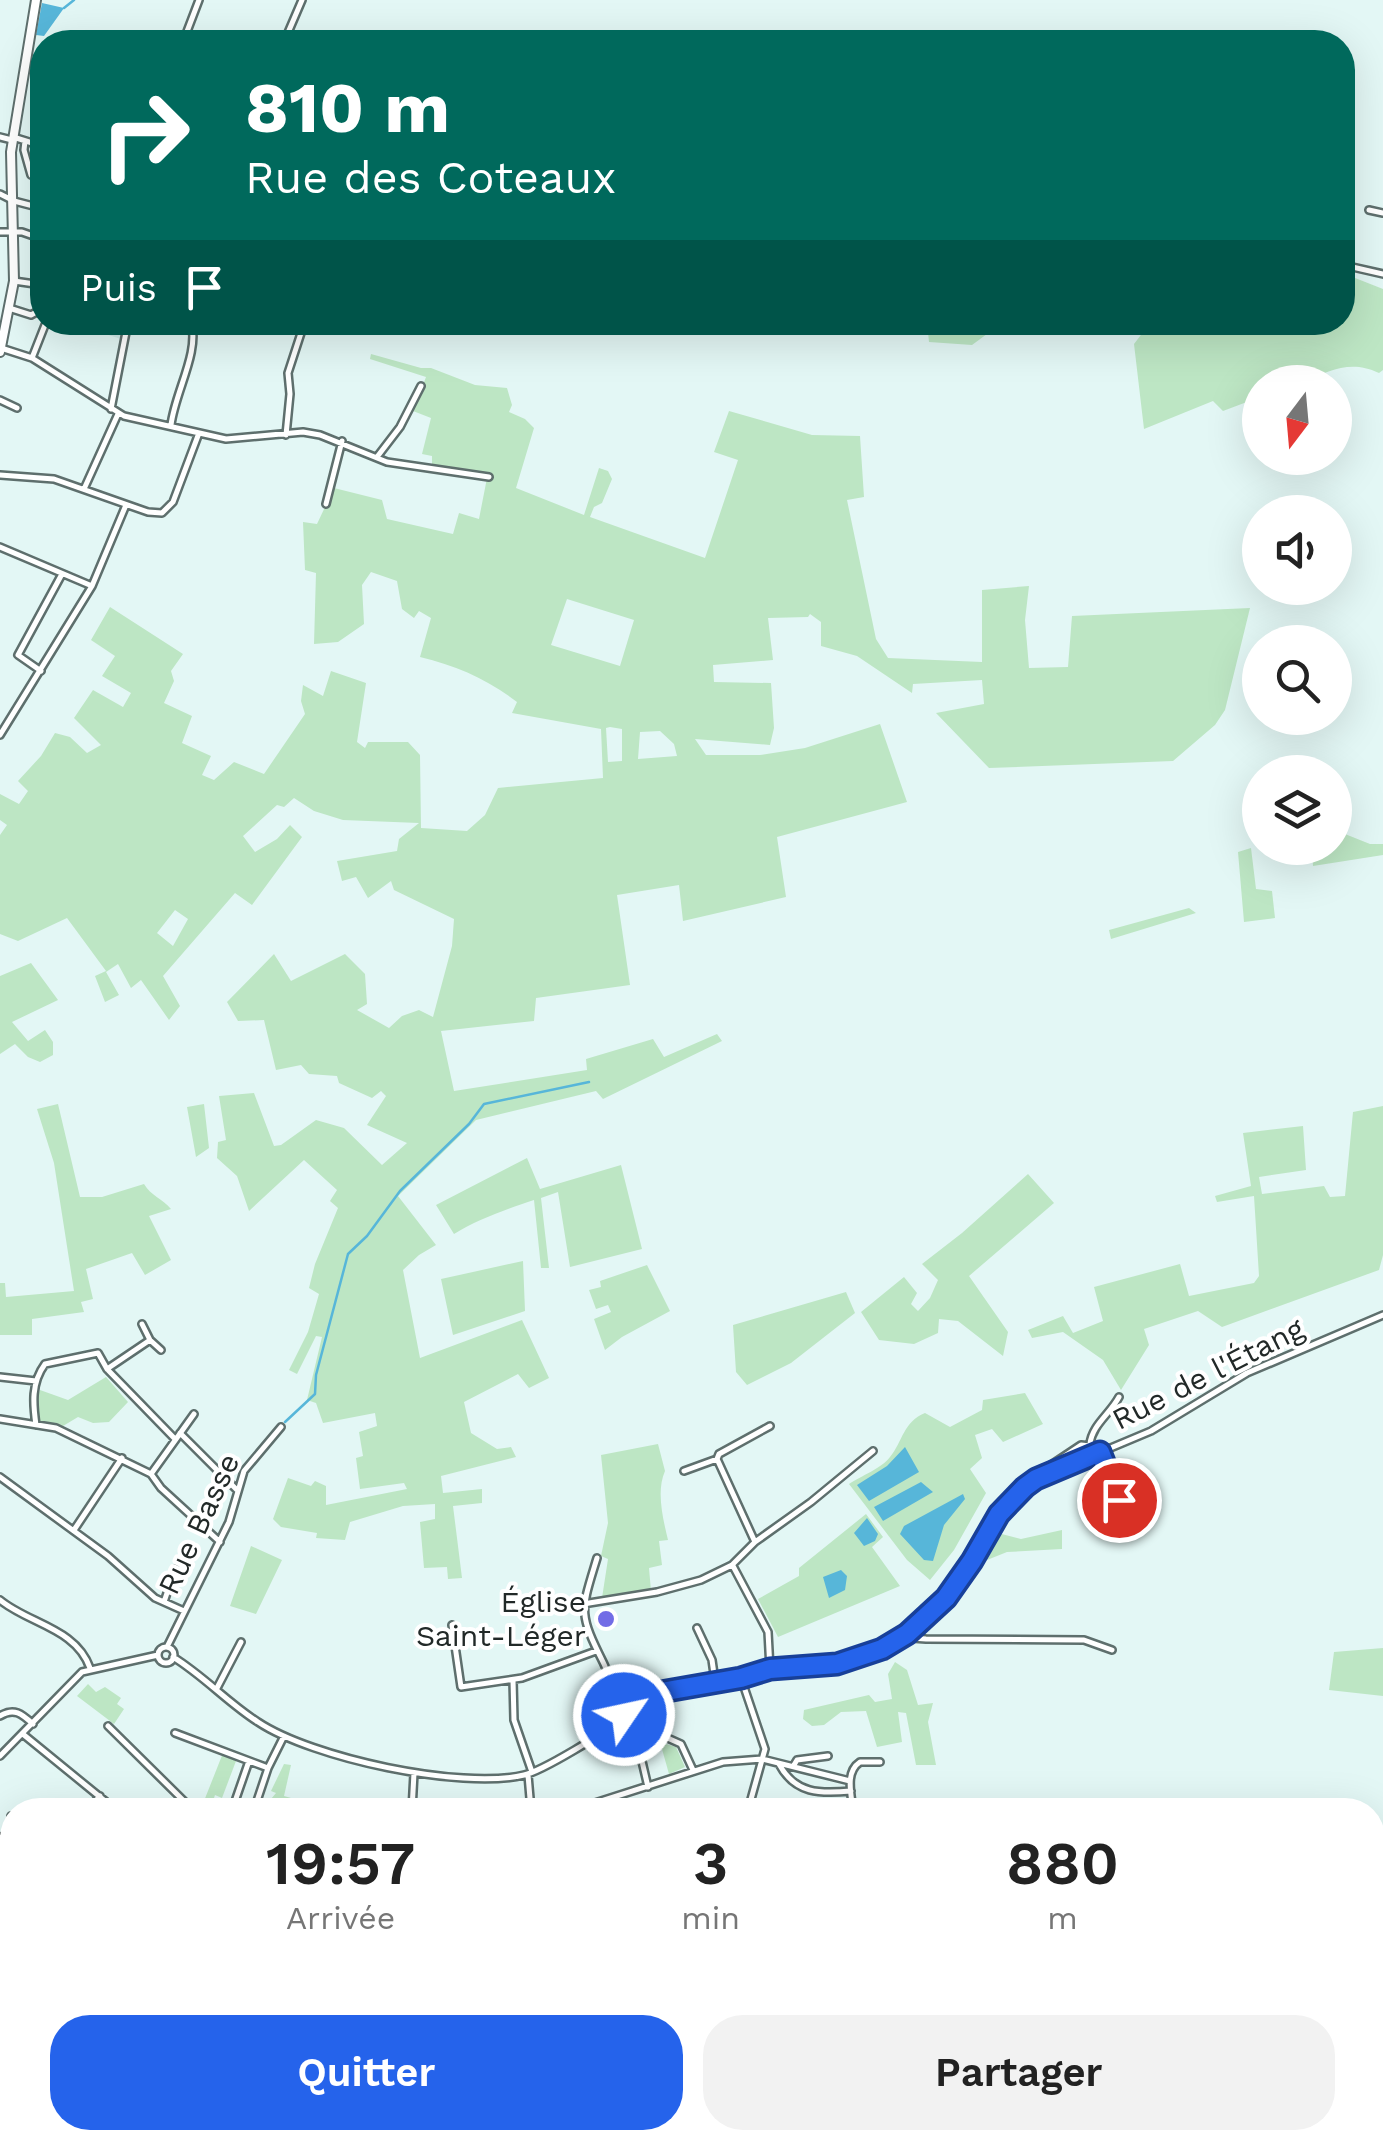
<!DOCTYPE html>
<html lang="fr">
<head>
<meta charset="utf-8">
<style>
	body { margin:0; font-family:"Work Sans",sans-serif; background:#f2f2f2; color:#222; height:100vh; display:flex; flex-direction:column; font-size:38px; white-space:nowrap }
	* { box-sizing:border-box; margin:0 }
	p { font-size:32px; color:#767676 }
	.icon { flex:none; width:55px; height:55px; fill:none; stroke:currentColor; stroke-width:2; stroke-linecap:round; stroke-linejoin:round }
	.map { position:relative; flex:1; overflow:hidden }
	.side { position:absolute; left:0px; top:1798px; width:1385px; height:352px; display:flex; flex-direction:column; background:#fff; border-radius:40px 40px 0 0; box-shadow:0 10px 40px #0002 }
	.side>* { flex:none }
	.banner { position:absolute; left:30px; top:30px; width:1325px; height:305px; border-radius:40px; box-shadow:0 10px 40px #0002; background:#00695c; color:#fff; overflow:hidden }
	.needle { width:65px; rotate:196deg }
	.controls { position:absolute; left:1242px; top:365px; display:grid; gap:20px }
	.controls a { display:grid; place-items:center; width:110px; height:110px; border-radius:50%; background:#fff; box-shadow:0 10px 40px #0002; font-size:50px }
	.pin { position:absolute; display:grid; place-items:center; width:85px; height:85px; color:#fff; margin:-42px; border:5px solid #fff; border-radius:50%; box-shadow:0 2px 10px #0007 }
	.me { position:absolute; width:110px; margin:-55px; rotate:56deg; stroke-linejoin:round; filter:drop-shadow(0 0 8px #0008) }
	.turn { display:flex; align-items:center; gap:35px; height:210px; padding:0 50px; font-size:45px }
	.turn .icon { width:130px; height:130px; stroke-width:2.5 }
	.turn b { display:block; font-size:70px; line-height:85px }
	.then { display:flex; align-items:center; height:95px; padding:0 50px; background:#0003; gap:20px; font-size:38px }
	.eta { display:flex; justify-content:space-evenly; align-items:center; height:170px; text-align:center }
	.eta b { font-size:60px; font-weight:600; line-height:70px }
	.action { display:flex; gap:20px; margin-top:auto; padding:20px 50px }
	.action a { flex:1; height:115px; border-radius:40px; background:#2563eb; color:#fff; font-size:40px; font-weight:600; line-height:115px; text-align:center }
	.action a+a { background:#f2f2f2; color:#222 }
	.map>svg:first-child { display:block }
	.built { fill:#ceeae7 }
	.green { fill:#bde6c4; fill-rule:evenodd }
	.water { fill:#57b6d9 }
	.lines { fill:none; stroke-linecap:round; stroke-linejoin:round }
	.stream { stroke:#57b6d9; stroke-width:2.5 }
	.minor-casing { stroke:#5e6f6d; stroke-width:10 }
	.major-casing { stroke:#5e6f6d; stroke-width:12 }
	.minor { stroke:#fff; stroke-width:5 }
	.major { stroke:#fff; stroke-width:8 }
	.rail-casing { stroke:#363f3e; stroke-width:6 }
	.rail { stroke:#fff; stroke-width:2.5; stroke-dasharray:8; stroke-linecap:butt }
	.route-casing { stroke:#184099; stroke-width:25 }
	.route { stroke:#2563eb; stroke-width:18 }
	.poi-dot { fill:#726ce6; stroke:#fff; stroke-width:4 }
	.labels { text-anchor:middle; stroke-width:8; stroke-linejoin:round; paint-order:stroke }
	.street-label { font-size:30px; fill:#222928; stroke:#fff }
	.poi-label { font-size:30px; fill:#222928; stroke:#fff; text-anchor:end }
</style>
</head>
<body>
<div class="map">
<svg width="1383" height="2148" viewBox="0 0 1383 2148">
	<rect width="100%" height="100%" fill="#e3f7f5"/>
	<path class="built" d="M71,323H124L121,339Z"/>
	<path class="green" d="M1350,276L1383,289V370L1379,373C1348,359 1332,372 1301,381C1289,385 1273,382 1260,382V397L1223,411L1213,401L1144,429L1134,344L1150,323L1342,322L1343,278Z
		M927,323H987V334L972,345L929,342Z
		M371,354L421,368H431L475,385L507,388L512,405L509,412L525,419L534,428L516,488L584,515L599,468L608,471L612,479L602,503L594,507L590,517L705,558L738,460L714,452L729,411L812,435L860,436L864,497L847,500L876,639L888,658L982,662V590L1029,586L1025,620L1029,668L1068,667L1072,616L1250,608L1225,710L1215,725L1173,761L989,768L936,713L984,704L982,680L913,684L912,693L857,656L821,646V622L810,614L808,617L768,618L773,660L713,665L714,682L771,683L774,728L770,745L695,739L706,755H760L805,748L880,724L907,802L777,837L786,897L683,921L679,885L617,895L630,985L536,998L534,1021L441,1031L454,1091L587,1070L586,1059L653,1039L664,1057L717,1034L722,1041L603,1099L596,1091L476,1120L398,1196L436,1245L419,1255L403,1270L420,1358L522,1320L549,1378L529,1388L518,1374L464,1402L471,1433L497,1449L511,1447L516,1457L441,1476L443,1493L482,1489V1503L453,1506L462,1578L448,1579L447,1567L424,1568L420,1522L435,1519V1504L403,1506L350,1522L345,1540L316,1538L317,1533L281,1527L273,1519L288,1478L311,1486L315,1481L326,1486V1505L407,1489L404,1483L360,1489L356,1458L363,1456L359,1432L377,1426L375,1413L323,1423L316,1403L307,1400L322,1337L316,1336L297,1374L289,1370L308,1332L319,1294L309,1288L315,1264L338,1208L330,1201L337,1190L304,1160L249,1211L237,1176L217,1158L218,1142L226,1140L219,1096L254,1093L274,1146L281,1145L316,1120L344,1128L382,1165L407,1143L367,1125L386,1096L381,1091L372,1098L339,1083L337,1076L309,1074L301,1065L276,1070L264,1020L238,1021L227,1002L274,954L291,981L345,954L365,974L367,1004L357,1010L389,1028L402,1016L419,1010L433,1017L452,946L454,919L394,890L391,881L368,898L356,877L342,881L337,861L397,851L399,839L419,823L343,820L314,811L294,798L284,807L277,805L243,836L255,852L277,839L290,825L302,837L252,905L235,893L163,976L180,1006L169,1020L141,980L131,988L118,964L106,972L119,995L105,1002L95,976L106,971L67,918L18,941L0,934V835L7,825L0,820V794L19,804L28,791L18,781L41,756L55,733L70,737L87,753L101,745L74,718L93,690L123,707L131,693L102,676L115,656L91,640L110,607L183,654L171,671L174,681L164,703L192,716L182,743L211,756L202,775L214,780L234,762L264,774L305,714L301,701L303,685L323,696L331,671L366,683L357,742L365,748L368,742H408L420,755L421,828L467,831L485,815L498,788L603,778L601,729L512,713L517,702C487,679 457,666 420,657L431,618L419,611L414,618L402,609L397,581L371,572L362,585L364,624L338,642L314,644L316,573L305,570L303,522L317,524L334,488L382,500L387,519L453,534L459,513L479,519L487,478L432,464V456L422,454L431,418L413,411L426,377L370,359ZM567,599L634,620L620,666L551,645ZM610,727L622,729V761L608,762L606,728ZM660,731L674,744L677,756L638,759L640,732ZM175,910L188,919L173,946L157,933Z
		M1345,834L1370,844H1383V855L1313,866L1312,850L1335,848V839Z
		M1251,848L1256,889L1272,891L1275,918L1244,922L1238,852Z
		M1189,908L1196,913L1111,939L1109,930Z
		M31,963L58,1000L12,1022L28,1041L45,1030L53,1042V1055L40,1062L28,1057L15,1044L0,1054V976Z
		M58,1104L80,1197H102L144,1184C151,1196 162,1198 171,1209L149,1216L171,1260L145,1275L132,1253L86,1269L93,1299L81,1302L84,1312L32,1319V1335H0V1283H5L6,1297L74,1291L54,1163L37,1109Z
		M204,1104L209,1148L196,1157L187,1107Z
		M1383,1106V1255L1379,1270L1222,1327L1198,1311L1144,1329L1149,1345L1121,1390L1103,1360L1063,1332L1032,1338L1028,1330L1063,1316L1073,1333L1103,1321L1094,1287L1180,1264L1189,1296L1254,1283L1259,1276L1254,1196L1217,1202L1215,1196L1251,1186L1243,1133L1303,1126L1306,1170L1259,1177L1262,1194L1324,1186L1330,1197L1345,1196L1353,1112Z
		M527,1158L540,1189L621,1165L642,1249L570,1267L558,1192L541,1198L549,1268H541L534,1200C510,1208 478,1219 454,1234L436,1205Z
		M1028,1174L1054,1203L969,1276L1008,1332L1003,1356L958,1321L939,1319L938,1333L914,1344L879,1340L861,1312L904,1277L917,1293L911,1304L918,1311L930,1298L938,1280L922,1264L962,1233Z
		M523,1261L525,1311L453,1335L441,1279Z
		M647,1265L670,1311L622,1337L605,1350L594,1319L611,1312L608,1305L596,1309L589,1290L601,1287L600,1281Z
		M846,1292L855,1313L791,1363L747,1385L736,1372L733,1325Z
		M106,1377L128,1402L109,1422L93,1423L78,1417L63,1426L40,1423L36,1401L40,1390L68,1400Z
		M1025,1393L1043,1424L1003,1442L992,1429L975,1435L982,1458L970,1469L986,1493L954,1550L930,1580L907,1560L849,1484C861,1476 882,1468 890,1457C903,1441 903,1422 925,1413L950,1427L982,1410L983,1400Z
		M658,1444L665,1471C656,1491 663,1519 668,1540L659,1541L662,1565L649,1568L651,1591L602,1598L608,1559L601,1556L608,1523L601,1455Z
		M866,1514L883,1537L872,1547L900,1586L778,1637L758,1599L799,1576V1568Z
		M1062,1530V1549L1007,1552L982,1562L978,1559L994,1532L1021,1539Z
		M251,1546L282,1560L256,1614L230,1606Z
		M1383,1648V1696L1329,1690L1334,1652Z
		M895,1662L907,1670L918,1705L933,1703L928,1722L936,1765H916L906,1713L898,1712L902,1742L877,1747L866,1711L841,1712L824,1725L812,1726L803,1719L804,1710L869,1695L875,1702L892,1699L888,1674Z
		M88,1684L96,1692L105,1687L121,1698L117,1704L124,1709L114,1724L77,1696Z
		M660,1742L676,1747L685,1767L669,1774Z
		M223,1753L236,1761L222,1798L215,1795L213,1801H204Z
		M284,1764L291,1765L284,1796L298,1800L296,1810L273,1804L271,1799L276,1793L271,1791Z
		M234,2138H283L280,2140L281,2146L244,2148Z"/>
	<path class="water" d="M42,3L64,8L44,36L36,35Z
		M905,1447L919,1472L869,1501L857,1485L887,1466Z
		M921,1482L933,1492L883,1521L874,1507Z
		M963,1494L965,1499L944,1525L933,1561L924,1560L900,1534L904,1526Z
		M867,1518L878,1534L875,1541L864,1546L854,1533Z
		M841,1570L847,1576L845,1590L829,1598L823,1577Z"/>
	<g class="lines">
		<path class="stream" d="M64,8L74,0
			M285,1422L315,1394L316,1375L348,1254L367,1236L400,1191L469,1124L484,1104L589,1082"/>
		<g class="minor-casing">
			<path id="minor" d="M183,42L199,0
				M284,42L302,0
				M0,137L12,140
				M13,137L42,146
				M25,141L24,150L31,175
				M31,172L42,176
				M0,194L14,201L41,208
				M1369,210L1383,213
				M0,232H22L42,239
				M1348,266L1383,274
				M14,281L42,285
				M9,308L31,315L42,309
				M226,322L238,326
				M1,348L32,358L124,416L226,439L303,432L320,435L387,462L489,477
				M32,358L45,325
				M0,400L17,408
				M111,409L128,322
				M171,425C175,392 200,352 191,322
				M286,435L290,394L288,373L302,330
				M377,457L400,427L421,386
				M0,475L54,479L148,512L162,513L173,502L199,433
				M84,489L118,414
				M326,504L342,441
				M0,547L92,586
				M41,671L18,655L62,574
				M0,735L92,586L126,505
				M142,1324L150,1340
				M107,1369L150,1340L161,1350
				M0,1377L36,1381
				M0,1419L56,1428L151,1474L161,1488L220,1542
				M36,1425C33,1404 31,1383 45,1364L98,1353L107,1369L175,1439
				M180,1433L238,1491
				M1090,1444C1092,1425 1110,1414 1119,1397
				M1099,1452L1119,1499
				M684,1471L717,1459
				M151,1474L194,1414
				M0,1477L108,1556L155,1598L184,1611
				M1039,1478L1151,1431L1247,1373L1383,1315
				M74,1530L122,1458
				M755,1542L717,1459L719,1454L770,1426
				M597,1558C581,1611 578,1612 603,1662C610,1676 612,1692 624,1703L622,1718
				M733,1566L768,1632L770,1669
				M0,1600C29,1624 76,1628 90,1668
				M164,1602L175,1569
				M583,1604L657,1592L701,1580L732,1565L755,1542L811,1502L873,1451
				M452,1625L461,1687L522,1678L596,1651
				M697,1628L712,1660L715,1681
				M907,1633L912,1638L926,1639L1084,1640L1112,1650
				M167,1647L229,1522L244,1471L281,1427
				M158 1655a8 8 0 1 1 16 0a8 8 0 1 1-16 0Z
				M173,1657C204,1676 228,1703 258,1722C312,1758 461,1790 524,1775C542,1771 607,1732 622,1718
				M741,1678L765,1749L748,1810
				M513,1680L514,1720L532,1772
				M217,1688L241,1642
				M624,1703L638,1696L741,1678L770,1669L837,1664L873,1653L898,1640L945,1598L1006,1504L1045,1469L1081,1445L1108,1448
				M0,1716C14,1707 22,1714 33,1724
				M622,1718L634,1727L648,1787
				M632,1724L656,1719L663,1736L681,1744L693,1770
				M108,1726L193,1810
				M175,1733L268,1768
				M24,1735L116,1810
				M0,1756L82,1672L158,1655
				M779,1764C795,1794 820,1794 851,1791
				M794,1765L797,1760L828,1756
				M528,1775L531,1810
				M88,1810L100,1796
				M232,1810L249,1761
				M254,1810L268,1768L284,1736
				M412,1810L414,1773
				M573,1810L723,1762L762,1759L850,1781
				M853,1810C851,1793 845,1772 860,1762H880
				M11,1816L12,1818
				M71,2138L76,2148
				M317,2138L323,2148
				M405,2138L408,2148
				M541,2138L542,2148
				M642,2138L645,2148
				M694,2138L724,2148
				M733,2138L736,2148
				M818,2138L819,2148
				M923,2138V2148
				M429,2148L446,2145
				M991,2148L992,2138"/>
		</g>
		<g class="major-casing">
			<path id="major" d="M0,352L14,281L11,152L36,0
				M0,2063L12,2059
				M0,2077L12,2126
				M16,2138L18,2148
				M48,2138L62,2148"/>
		</g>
		<use href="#minor" class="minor"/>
		<use href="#major" class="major"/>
		<g class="rail-casing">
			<path id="rail" d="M0,1835L12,1857
				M224,2138L234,2148"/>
		</g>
		<use href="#rail" class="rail"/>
	</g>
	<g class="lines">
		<g class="route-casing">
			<path id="route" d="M624,1715V1703L638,1696L741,1678L770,1669L837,1664L882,1649L907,1634L946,1598L972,1561L999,1514L1025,1487L1036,1479L1100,1452L1119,1500"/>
		</g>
		<use href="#route" class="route"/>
	</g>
	<circle class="poi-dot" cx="606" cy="1619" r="10"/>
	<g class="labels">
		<g class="street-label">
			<text transform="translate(1208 1374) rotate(-27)" y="10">Rue de l'Étang</text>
			<text transform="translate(199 1524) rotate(-65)" y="10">Rue Basse</text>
		</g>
		<g class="poi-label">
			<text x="586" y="1612">Église<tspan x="586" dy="34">Saint-Léger</tspan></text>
		</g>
	</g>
</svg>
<div class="controls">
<a><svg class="needle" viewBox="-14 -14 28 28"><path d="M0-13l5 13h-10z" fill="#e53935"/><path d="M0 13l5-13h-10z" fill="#767676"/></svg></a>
<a><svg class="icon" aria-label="sound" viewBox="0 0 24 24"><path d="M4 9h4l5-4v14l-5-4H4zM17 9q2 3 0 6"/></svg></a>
<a><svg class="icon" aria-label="search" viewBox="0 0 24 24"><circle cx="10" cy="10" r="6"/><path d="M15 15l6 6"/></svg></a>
<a><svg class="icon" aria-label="layers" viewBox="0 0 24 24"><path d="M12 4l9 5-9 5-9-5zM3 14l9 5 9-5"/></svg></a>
</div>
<div class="pin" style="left:1119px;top:1500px;background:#d93025"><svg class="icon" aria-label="arrive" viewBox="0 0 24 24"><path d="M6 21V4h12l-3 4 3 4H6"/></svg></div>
<svg class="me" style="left:624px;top:1715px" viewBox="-20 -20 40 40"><circle r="17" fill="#2563eb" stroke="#fff" stroke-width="3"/><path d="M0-11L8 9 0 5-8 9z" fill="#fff"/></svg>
<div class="banner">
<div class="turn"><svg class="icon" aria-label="right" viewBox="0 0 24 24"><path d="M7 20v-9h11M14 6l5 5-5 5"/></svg><div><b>810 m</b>Rue des Coteaux</div></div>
<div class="then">Puis<svg class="icon" aria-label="arrive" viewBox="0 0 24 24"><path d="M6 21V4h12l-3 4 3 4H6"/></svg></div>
</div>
<section class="side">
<div class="eta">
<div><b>19:57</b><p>Arrivée</p></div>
<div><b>3</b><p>min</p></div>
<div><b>880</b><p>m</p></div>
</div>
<div class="action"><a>Quitter</a><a>Partager</a></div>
</section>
</div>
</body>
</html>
